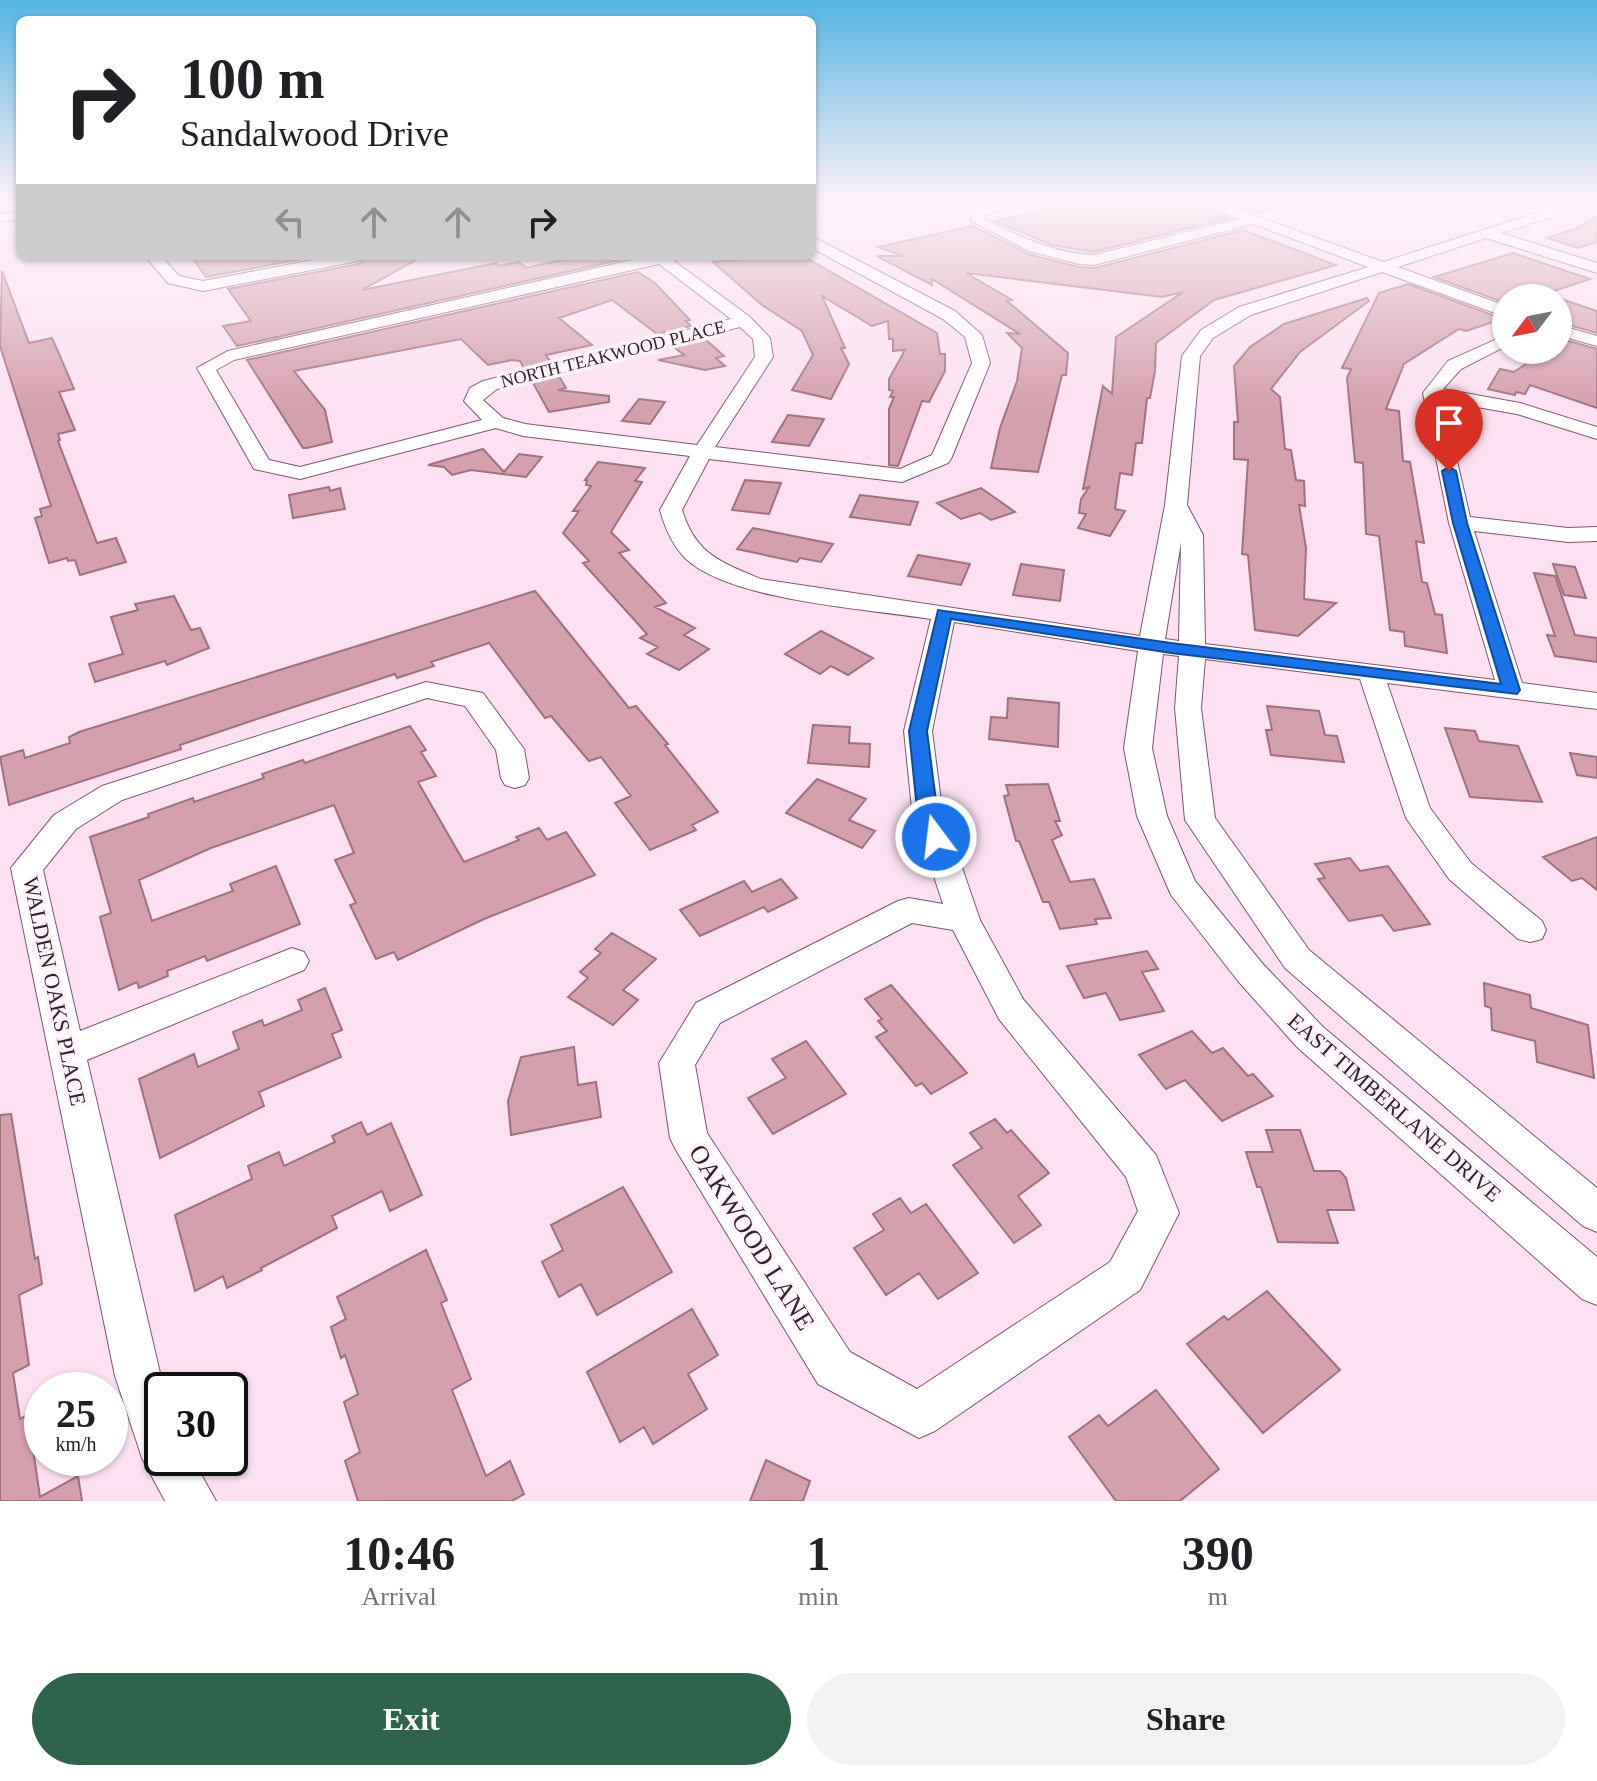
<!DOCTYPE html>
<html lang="en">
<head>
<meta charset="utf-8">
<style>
	body { margin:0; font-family:"Times New Roman",serif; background:#f2f2f2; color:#202124; height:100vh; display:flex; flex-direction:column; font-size:30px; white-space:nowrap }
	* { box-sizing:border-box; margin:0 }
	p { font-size:26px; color:#757577 }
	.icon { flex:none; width:44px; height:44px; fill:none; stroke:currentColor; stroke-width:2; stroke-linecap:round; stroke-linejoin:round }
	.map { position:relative; height:1501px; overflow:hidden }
	.drawer { display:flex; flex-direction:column; background:#fff; flex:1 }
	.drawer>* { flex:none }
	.hud { position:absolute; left:16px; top:16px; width:800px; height:244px; border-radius:12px; box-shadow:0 2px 6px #0004; background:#fff; color:#202124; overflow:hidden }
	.needle { width:52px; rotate:238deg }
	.buttons { position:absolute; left:1492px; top:284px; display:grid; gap:16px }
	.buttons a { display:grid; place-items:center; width:80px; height:80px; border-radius:50%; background:#fff; box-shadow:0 2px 6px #0004; font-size:40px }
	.speed { position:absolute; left:24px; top:1372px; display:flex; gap:16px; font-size:40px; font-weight:700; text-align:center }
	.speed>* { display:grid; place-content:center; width:104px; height:104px; border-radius:50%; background:#fff; box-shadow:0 2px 6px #0004; line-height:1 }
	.speed small { font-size:20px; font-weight:400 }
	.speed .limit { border:4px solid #111; border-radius:12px; background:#fff; color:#111 }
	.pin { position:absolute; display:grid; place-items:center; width:68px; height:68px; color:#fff; margin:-82px -34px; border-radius:50% 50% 50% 0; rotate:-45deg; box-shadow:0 0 8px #0007 }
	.pin .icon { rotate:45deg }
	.me { position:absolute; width:88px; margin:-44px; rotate:345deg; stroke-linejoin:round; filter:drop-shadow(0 0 6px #0008) }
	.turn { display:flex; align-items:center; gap:28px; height:168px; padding:0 32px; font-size:36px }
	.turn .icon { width:104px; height:104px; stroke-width:2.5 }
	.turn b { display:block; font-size:56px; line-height:68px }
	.lanes { display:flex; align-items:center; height:76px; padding:0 32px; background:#0003; justify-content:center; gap:40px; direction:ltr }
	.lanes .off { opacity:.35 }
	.eta { display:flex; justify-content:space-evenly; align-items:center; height:136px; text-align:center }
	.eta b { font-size:48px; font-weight:700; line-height:56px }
	.action { display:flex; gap:16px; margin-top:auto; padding:16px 32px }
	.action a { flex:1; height:92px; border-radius:48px; background:#2e644b; color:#fff; font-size:32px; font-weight:700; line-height:92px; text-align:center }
	.action a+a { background:#f2f2f2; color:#202124 }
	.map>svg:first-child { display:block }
	.building { fill:#d4a0ad; stroke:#a0707d; stroke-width:2 }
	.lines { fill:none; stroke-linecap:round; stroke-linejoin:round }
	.street-casing { stroke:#7c556e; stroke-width:2 }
	.street { fill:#fff; fill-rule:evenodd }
	.route { fill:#1a73e8; stroke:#114b97; stroke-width:2 }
	.labels { text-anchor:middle; stroke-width:7; stroke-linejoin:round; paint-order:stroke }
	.far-street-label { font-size:18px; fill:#34232e; stroke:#fef4fa }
	.street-label { font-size:22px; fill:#34232e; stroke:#fef4fa }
	.near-street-label { font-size:26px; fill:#34232e; stroke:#fef4fa }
</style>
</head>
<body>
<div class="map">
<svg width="1597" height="1501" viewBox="0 0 1597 1501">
	<rect width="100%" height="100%" fill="#fde1f2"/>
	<path class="building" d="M1088,200H1190L1229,218L1094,252L1052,245L995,221Z
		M1220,200H1283L1284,207L1258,213Z
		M1597,216V242L1578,248L1547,238L1575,229Z
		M973,226L1028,254L1079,267L1095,268L1243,230L1336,265L1214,300L1156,343L1155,371L1150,398H1147L1142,443H1136L1132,475L1120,473L1115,509L1125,511L1110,536L1078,528L1086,514L1079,513L1081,499L1089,487L1083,489L1103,386L1112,394L1116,337L1183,292L1162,297L966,273L1012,300L1007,301L1068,353L1066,375H1062L1038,472L991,468L1000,428L1017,381L1022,348L1007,333L1020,334L932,279V285L877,256H903L878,247Z
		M1513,253L1590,279L1545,294L1557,298H1506V303L1434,277Z
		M191,256H318L206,277Z
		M369,256H423L362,290L496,263L499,266L519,262L526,268L580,256H614L620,260L237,346L223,326L251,321L228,289L359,264Z
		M773,256H803L937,333L940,354H945V371L929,402L922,401L898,466L889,465V409L894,397H890L893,391L889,390V379L905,350L893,351V339H889L888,321L872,326L822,296L845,348H841L849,364L831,399L792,390L813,355L802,331L762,305L713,262Z
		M2,271L29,343L52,338L60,356L74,389L59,392L75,430L58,434L60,440L58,441L97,543L116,538L126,562L80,575L75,560L68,561L67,558L49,563L35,518L42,516L40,509L51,506L0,346Z
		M638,272L655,283L690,320L686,321L691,326L657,334L612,300L559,318L592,345L546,355L550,361L524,368L520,361L512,360L488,365L461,339L294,371L325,410L332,442L307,448H303L247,360Z
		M1408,284L1503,319L1466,331L1459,329L1404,364L1386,409L1399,411L1403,461L1410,462L1424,543L1416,541L1422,582L1427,583L1435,614L1442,615L1447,653L1405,646L1404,632L1390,630L1379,536L1366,534L1363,463L1355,462L1347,378L1351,369L1342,368L1379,293Z
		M1367,298L1369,301L1300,352L1271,389L1280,397L1285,449L1291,450L1296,480L1304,481L1305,506L1299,505L1306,548L1304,599L1336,603L1298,636L1255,630L1248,555L1242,554L1248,460L1234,459V422H1238L1234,366L1250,347L1284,324Z
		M1558,298L1597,311V333L1558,322Z
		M1558,338L1597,349V408L1530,385L1525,394L1516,392L1515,395L1488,389L1500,369L1514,372L1547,350H1558Z
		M705,339L724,356L716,358L725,366L705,370L658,360L684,355L674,347Z
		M559,376L566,388L558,390L609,396V402L549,412L533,383Z
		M639,399L665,402L650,424L622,421Z
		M788,415L824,419L809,446L772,442Z
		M483,449L504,472L519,454L542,457L526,477L471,470L452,475L444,467L428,465Z
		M598,462L645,468L635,481L642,482L611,532L629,550L619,553L666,603L655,607L695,628L684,635L709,649L679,670L647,654L658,647L640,638L647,634L583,563L589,561L563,533L579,511H573L591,486L586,485L587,480H585Z
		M745,480L781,483L769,514L732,510Z
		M329,487L330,491L340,488L345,509L293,518L289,495Z
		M981,488L1015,512L991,520L980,513L961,519L937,503Z
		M860,495L918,502L910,525L850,517Z
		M753,528L833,544L821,562L800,558L797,562L737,549Z
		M918,555L970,564L961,585L908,576Z
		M1021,564L1064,570L1060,601L1013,595Z
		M1553,564L1575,567L1586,598L1564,595Z
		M1534,573L1555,576L1575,635L1597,638V662L1555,656L1547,635L1555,636Z
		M535,591L629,708L636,706L668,744L665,745L718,812L692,825L696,830L650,850L615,803L631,796L601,757L589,761L551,716L545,718L489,643L431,662L434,666L397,678L395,674L263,717L180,745L181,749L9,805L0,757L23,750L25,758L70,743L69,737L79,732Z
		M174,596L191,630L200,628L209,648L167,665L165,661L95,682L89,664L123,654L111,617L138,610L135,604Z
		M821,631L873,658L848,675L831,666L820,674L785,654Z
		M1008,698L1059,703L1058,747L989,739L991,717L1007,718Z
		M1267,706L1319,711L1325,735L1337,736L1344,762L1271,755L1266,730H1272Z
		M813,725L850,727L849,743L870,744L869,767L808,763Z
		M410,726L426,750L421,752L436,776L418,782L464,862L519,840L516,837L539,828L547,840L566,832L595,875L484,919L398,960L394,952L376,959L350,905L356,903L335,860L354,853L334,805L211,848L139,880L152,921L233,891L230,884L276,866L300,924L207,961L205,956L167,971L168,976L139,988L137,982L119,990L100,917L111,913L90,837L149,817L148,814L193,798L194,802L264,778L262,774L303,760L305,763Z
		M1445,728L1475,731L1479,741L1518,746L1542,802L1470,797Z
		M1570,753L1597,757V778L1577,775Z
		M817,779L866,799L849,820L875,831L862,848L786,813Z
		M1048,784L1060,821H1055L1062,835L1052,840L1070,882L1094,879L1111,918L1095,919L1097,924L1060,929L1049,902H1043L1019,841H1016L1004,796L1009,795L1006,785Z
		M1597,837V890L1582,878L1572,881L1543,857Z
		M1350,858L1360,871L1388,866L1430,924L1394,931L1382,915L1349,921L1318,879L1325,878L1315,864Z
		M781,879L797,898L768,912L764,907L700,936L680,910L744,881L752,892Z
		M612,933L656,959L623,990L638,1000L613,1025L568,997L588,978L580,972L601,953L595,949Z
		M1147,951L1158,969L1142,972L1164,1011L1120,1020L1106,993L1084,998L1067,966Z
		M1484,983L1530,995L1531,1008L1588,1025L1594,1078L1537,1062L1535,1041L1492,1030L1491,1008L1485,1006Z
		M891,985L967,1073L931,1094L922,1083L916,1086L876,1037L887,1031L878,1021L882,1019L865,999Z
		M325,988L342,1030L332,1034L341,1057L259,1092L264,1106L160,1158L139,1079L194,1054L198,1067L239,1049L233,1032L262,1020L264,1026L302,1010L298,1000Z
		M1192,1031L1212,1053L1223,1048L1248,1076L1253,1074L1273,1096L1222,1121L1185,1080L1166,1089L1139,1055Z
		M806,1041L846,1094L773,1134L748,1098L786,1078L772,1059Z
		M574,1047L578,1085L596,1082L601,1117L511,1135L508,1101L521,1057Z
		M11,1114L35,1259L38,1257L42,1284L19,1295L29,1365L13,1373L20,1419L42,1407V1444L33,1449L40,1497L78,1476L82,1501H0V1115Z
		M995,1119L1007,1133L1011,1130L1049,1173L1018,1196L1041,1225L1014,1243L953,1165L982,1148L970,1133Z
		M361,1122L367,1135L391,1123L422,1195L390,1211L382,1191L332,1216L337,1228L261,1268L262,1270L227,1288L223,1276L195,1291L175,1215L252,1179L248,1166L279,1152L284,1166L335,1142L332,1136Z
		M1266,1130H1300L1314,1171H1340L1346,1178L1354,1210H1327L1338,1243L1278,1242L1261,1187H1257L1246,1152H1273Z
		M623,1187L672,1272L597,1315L581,1284L559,1297L542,1262L563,1250L551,1225Z
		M900,1198L911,1213L926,1204L978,1273L938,1299L919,1273L886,1295L854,1248L884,1230L873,1214Z
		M426,1250L447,1300L441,1303L471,1379L452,1390L486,1476L510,1461L524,1494L512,1501H358L345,1461L360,1452L344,1402L358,1394L345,1355L341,1358L331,1327L346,1319L337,1297Z
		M1267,1291L1340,1370L1263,1433L1187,1344L1224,1316L1228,1320Z
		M692,1309L718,1355L688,1374L707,1409L653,1444L644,1427L620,1442L587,1372Z
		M1156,1390L1219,1469L1180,1501H1116L1069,1437L1099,1415L1108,1426Z
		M766,1460L810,1481L803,1501H750Z"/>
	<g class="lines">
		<g class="street-casing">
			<path id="street" d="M1008,200H1033L984,216L985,219C1020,237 1054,253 1094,255L1239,219L1193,200H1212L1383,262L1542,211L1560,200H1576L1552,217L1501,233L1597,263V273L1486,238L1398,267L1506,306V317L1382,272L1251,315L1213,338L1200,356L1187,505L1203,535L1205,644L1495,680L1449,523L1423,393L1448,361L1506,335V346L1461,369L1443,389L1520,403L1597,427V439L1517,414L1443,401L1470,517L1568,528L1597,527V541L1568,542L1474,531L1522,683L1597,693V709L1387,683L1430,808L1471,863L1542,921L1546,930L1542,939L1530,942L1518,939L1449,879L1406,818L1360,679L1205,659L1201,708L1215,818L1309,950L1597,1188V1232L1583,1226L1285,968L1185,820L1175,708L1179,656L1163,654L1152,748L1167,816L1195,881L1262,963L1323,1027L1597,1257V1305L1582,1299L1297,1047L1238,981L1171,895L1137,816L1124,748L1138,651L954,622L932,731L942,809L980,920L1023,999L1156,1155L1179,1213L1140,1290L935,1431L919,1438L818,1384L676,1150L670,1138L659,1063L696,1003L898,901L909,898L943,904L912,809L904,731L931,619C867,609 732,601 686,559C672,545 665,528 660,510L690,456L523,436L496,428L300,479L254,469L197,368L228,351L650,256H684L674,261L750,317L770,338L773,357L715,447L900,469L932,455L972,363L965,337L943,319L812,248V238L817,239L955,311L982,335L990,363L951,459L948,463L902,482L709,459L682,510C696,555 721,562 761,579L1140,636L1165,505L1182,356L1201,330L1239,307L1368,267L1253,224L1094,265L1079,264L1029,251L971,221L972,211L982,205ZM659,264L731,319L483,381L470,388L464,401L482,420L300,467L269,460L216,370L234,360ZM740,327L753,339L755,357L697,445L525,424L503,418L483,400L497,389ZM1181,542L1179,641L1165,639ZM912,923L953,930L999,1019L1126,1177L1138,1211L1110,1262L917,1389L850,1352L707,1133L695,1065L720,1023Z
				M20,211V219L0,222V214Z
				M145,256H161L179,276L203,281L334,256H366L358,261L203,291L168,283Z
				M1558,325L1597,336V346L1558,335Z
				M426,682L483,693L524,749L529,778L525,785L515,788L505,785L501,778L496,750L465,706L427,698L122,800L76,829L43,870L80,1031L292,948L304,952L309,961L304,970L87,1060L164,1390L162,1458H192L216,1501H165L142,1458L115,1376L11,868L54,815L102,786Z"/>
		</g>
		<use href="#street" class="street"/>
	</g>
	<linearGradient id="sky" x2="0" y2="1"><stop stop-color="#55b4e2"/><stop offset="0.49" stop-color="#fef2f9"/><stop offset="1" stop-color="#fef2f9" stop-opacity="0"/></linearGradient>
	<rect width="1597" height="410" fill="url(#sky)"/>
	<path class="route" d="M1449,467L1456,471L1467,523L1520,690L1517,694L1171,653L951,619L927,731L937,809L946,837L943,842H929L917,809L909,731L938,610L1171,643L1501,684L1453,523L1442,471Z"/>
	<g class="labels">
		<g class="far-street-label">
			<text transform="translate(613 354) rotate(-14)" y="6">NORTH TEAKWOOD PLACE</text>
		</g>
		<g class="street-label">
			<text transform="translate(55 991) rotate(78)" y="8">WALDEN OAKS PLACE</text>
			<text transform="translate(1395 1107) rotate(41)" y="8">EAST TIMBERLANE DRIVE</text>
		</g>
		<g class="near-street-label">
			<text transform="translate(752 1237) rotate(58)" y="9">OAKWOOD LANE</text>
		</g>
	</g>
</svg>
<div class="buttons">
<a><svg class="needle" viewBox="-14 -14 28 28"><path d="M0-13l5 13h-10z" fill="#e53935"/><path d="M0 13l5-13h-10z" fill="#757577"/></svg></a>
</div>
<div class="speed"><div>25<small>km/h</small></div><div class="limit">30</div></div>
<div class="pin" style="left:1449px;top:471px;background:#d93025"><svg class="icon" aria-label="arrive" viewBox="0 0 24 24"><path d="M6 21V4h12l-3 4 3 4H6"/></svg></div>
<svg class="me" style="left:936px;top:837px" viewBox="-20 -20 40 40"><circle r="17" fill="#1a73e8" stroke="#fff" stroke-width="3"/><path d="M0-11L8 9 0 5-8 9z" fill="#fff"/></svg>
<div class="hud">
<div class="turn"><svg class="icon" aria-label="right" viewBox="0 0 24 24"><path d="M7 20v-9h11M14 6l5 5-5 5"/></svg><div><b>100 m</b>Sandalwood Drive</div></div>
<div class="lanes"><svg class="icon off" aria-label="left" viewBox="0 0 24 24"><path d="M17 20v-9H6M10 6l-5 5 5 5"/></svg><svg class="icon off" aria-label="ahead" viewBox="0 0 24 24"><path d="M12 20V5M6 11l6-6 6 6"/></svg><svg class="icon off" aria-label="ahead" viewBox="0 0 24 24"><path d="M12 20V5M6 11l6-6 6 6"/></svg><svg class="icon" aria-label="right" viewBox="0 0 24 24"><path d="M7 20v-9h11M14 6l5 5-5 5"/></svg></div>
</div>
</div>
<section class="drawer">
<div class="eta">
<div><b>10:46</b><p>Arrival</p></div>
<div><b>1</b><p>min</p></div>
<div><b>390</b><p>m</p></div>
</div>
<div class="action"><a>Exit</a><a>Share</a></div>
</section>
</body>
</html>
